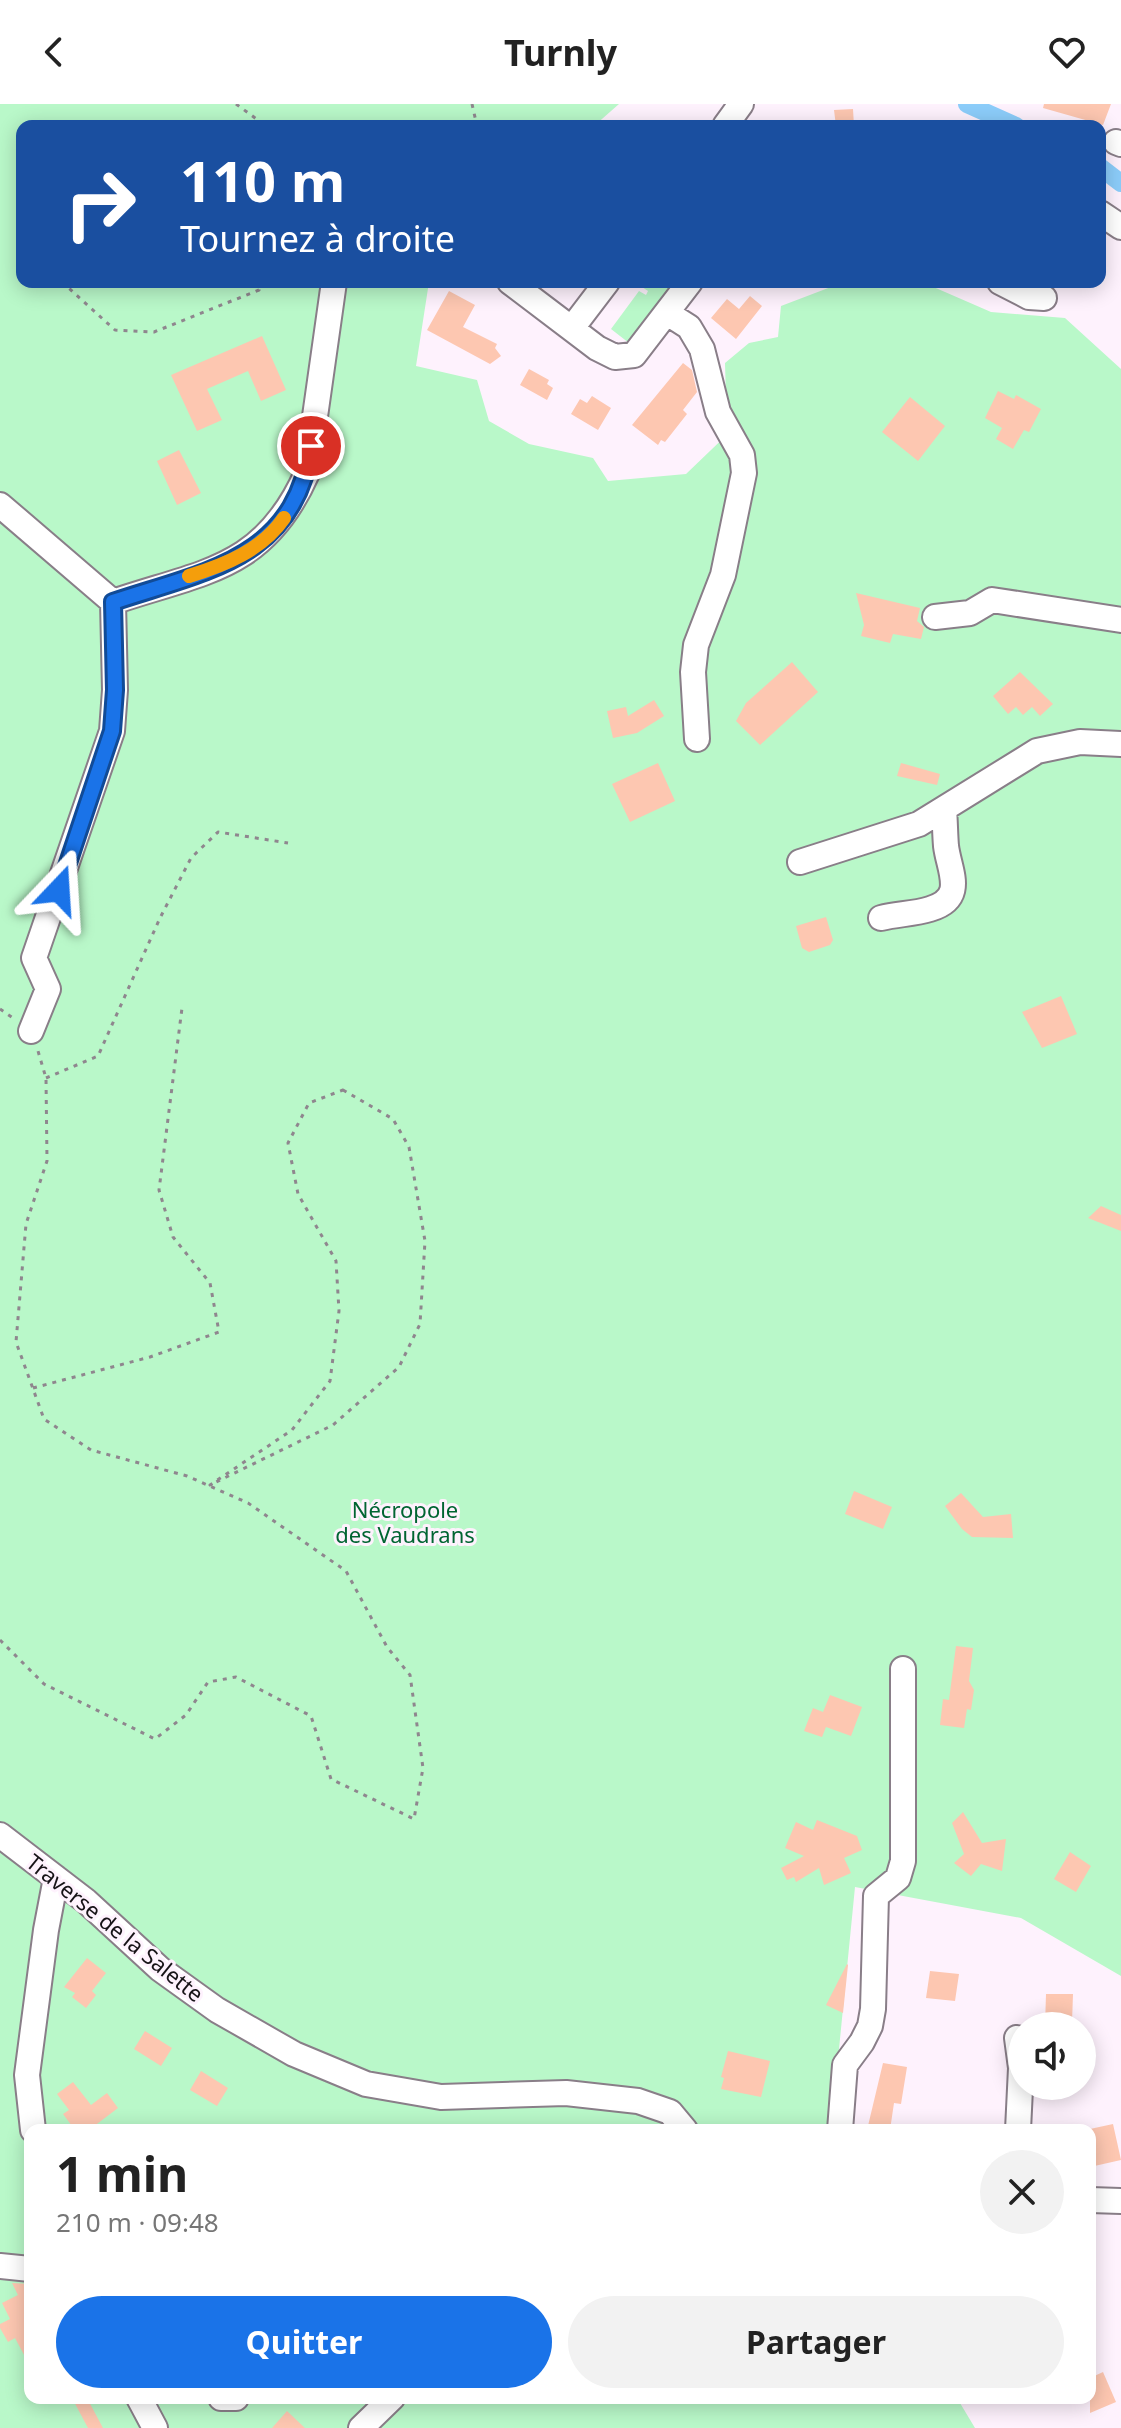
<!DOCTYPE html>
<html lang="fr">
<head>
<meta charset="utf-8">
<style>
	body { margin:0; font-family:"Noto Sans",sans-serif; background:#f2f2f2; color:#222; height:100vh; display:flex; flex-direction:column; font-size:30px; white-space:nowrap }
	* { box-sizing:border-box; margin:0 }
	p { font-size:26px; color:#767676 }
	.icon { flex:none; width:44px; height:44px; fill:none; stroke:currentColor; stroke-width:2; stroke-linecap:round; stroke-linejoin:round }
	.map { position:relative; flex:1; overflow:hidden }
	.panel { position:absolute; left:24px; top:2020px; width:1072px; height:280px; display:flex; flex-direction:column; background:#fff; border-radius:16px; box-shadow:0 4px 20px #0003 }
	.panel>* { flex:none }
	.hud { position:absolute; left:16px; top:16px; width:1090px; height:168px; border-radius:16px; box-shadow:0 4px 20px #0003; background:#1a4fa0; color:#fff; overflow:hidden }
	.fabs { position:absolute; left:1008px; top:1908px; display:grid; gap:16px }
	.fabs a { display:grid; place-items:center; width:88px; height:88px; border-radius:50%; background:#fff; box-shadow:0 4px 20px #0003; font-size:40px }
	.pin { position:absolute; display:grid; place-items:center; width:68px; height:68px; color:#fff; margin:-34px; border:4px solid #fff; border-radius:50%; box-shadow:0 2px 8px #0007 }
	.me { position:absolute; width:88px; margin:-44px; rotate:20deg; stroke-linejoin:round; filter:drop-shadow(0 0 6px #0008) }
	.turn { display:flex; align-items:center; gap:28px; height:168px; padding:0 32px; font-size:36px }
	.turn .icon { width:104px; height:104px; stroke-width:2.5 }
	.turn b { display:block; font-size:56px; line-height:68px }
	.round { display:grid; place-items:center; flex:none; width:84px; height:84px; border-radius:42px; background:#f2f2f2 }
	.overview { display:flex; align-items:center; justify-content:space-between; height:136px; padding:0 32px }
	h1 { font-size:48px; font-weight:700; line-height:60px }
	.button { display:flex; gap:16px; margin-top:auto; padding:16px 32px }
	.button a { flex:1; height:92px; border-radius:48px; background:#1a73e8; color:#fff; font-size:32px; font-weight:700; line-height:92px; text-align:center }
	.button a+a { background:#f2f2f2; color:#222 }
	header { display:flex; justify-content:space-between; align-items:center; height:104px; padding:0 32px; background:#fff; font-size:36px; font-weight:700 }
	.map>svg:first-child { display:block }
	.green { fill:#b9f8c9 }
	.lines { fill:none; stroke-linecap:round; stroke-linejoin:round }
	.canal { stroke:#8ccdfa; stroke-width:18 }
	.building { fill:#fdc7b1 }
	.minor-casing { stroke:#897e88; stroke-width:28 }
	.path { stroke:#8f868e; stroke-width:3; stroke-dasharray:4 6; stroke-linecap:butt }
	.minor { stroke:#fff; stroke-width:24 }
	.route-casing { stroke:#114b97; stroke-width:20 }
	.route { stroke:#1a73e8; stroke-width:14 }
	.slow { stroke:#f59e0b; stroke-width:14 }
	.labels { text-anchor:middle; stroke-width:6; stroke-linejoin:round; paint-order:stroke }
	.park-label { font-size:22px; fill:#016532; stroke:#fef2fd }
	.street-label { font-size:22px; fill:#171317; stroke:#fef2fd }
</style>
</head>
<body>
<header><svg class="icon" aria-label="back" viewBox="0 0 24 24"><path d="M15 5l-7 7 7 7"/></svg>Turnly<svg class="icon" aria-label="heart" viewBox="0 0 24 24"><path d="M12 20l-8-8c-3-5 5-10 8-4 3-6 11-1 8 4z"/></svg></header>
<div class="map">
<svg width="1121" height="2324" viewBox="0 0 1121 2324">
	<rect width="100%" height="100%" fill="#fef2fd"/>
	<path class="green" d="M0,0H619L594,22H22V178H429L416,262L477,276L489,317L529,340L593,354L608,377L686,370L736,322L726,294L725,259L749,239L778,233L781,202L844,178H922L991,208L1065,214L1121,265V1872L1021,1814L855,1783L831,2026H30V2294H957L975,2324H0Z
		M646,178H676L629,239L611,225L639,187L646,191L648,187L642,183Z"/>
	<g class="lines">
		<path class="canal" d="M967,0L1016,22
			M1100,63L1121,79"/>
	</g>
	<path class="building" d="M1044,0H1111L1103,21L1043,4Z
		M853,5L854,22H836L834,6Z
		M449,187L475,201L463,223L497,240L495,244L501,252L490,260L427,226Z
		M750,192L762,202L736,235L711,214L727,195L739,205Z
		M262,232L286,286L261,297L248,267L207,285L222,316L197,327L171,271Z
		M683,259L692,266L697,288L683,306L687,310L665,338L661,336L658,341L632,321Z
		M529,265L549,276L547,280L553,284L547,296L520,281Z
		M998,287L1014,295L1016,291L1041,305L1029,328L1024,326L1013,345L996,335L1002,324L985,314Z
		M592,292L611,304L598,326L571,310L580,295L587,299Z
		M910,293L945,322L918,357L882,328Z
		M179,346L201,389L177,401L157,357Z
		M856,489L920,504L917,517L924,523L921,535L893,530L890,539L861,532L864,521Z
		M792,558L818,588L760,641L736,617L746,599Z
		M1020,568L1053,600L1040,612L1032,603L1023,611L1016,603L1008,610L993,592Z
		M654,596L664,612L637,629L613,634L607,607L626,603L628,612Z
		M658,659L675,697L630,718L612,680Z
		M901,659L940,670L937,681L897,672Z
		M826,813L833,836L830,841L809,848L802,844L796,822Z
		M1061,892L1077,930L1042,944L1022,908Z
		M1101,1102L1121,1111V1127L1088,1114Z
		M854,1387L892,1403L883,1425L845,1410Z
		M961,1389L983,1413L1011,1410L1013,1434L972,1433L962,1425L945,1402Z
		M956,1542L973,1544L969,1577L974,1586L971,1606L967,1605L964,1624L940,1621L943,1595L949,1596Z
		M830,1591L862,1603L851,1632L826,1623L822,1633L804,1627L813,1604L823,1608Z
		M963,1708L982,1739L1006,1735L1002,1767L981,1760L971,1772L954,1759L964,1750L952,1719Z
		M817,1716L857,1732L862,1746L844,1754L851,1769L824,1781L819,1764L796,1778L794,1773L787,1776L781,1764L804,1752L785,1744L796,1718L813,1726Z
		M1070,1748L1091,1762L1076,1788L1054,1775Z
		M87,1854L106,1869L92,1887L96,1891L86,1904L72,1893L75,1889L64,1883Z
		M847,1860L848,1861L843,1909L826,1901Z
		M930,1867L959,1870L955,1897L926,1894Z
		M1046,1890H1073L1072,1919L1045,1922Z
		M145,1927L172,1944L161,1962L134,1945Z
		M728,1947L770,1957L761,1993L721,1985L724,1974L721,1973Z
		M883,1959L907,1963L901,2000L894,1999L890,2026H867Z
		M201,1967L228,1984L217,2002L190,1986Z
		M73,1978L91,2001L107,1989L118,2004L89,2026H75L63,2010L69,2006L57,1990Z
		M1113,2020L1121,2056L1090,2063V2025Z
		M12,2179L30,2180V2262L15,2234L8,2238L0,2224V2220L10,2215L2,2199L18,2191Z
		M1103,2268L1116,2298L1090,2309V2274Z
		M72,2294H87L103,2324H88Z
		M287,2307L305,2324H272Z"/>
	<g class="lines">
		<g class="minor-casing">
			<path id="minor" d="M725,22L741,0
				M1116,38L1121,40
				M1100,109L1121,123
				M510,178L597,244L615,253L634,251L690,178
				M1000,178L1029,193L1044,194
				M667,209L689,223L702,245L718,308L742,351L744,369L723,471L696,541L693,568L697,635
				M572,224L607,178
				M0,401L113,498
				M935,513L970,509L992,496L1121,516
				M800,758L919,720L1037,647L1080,638L1121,640
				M881,814C897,810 914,810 930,805C967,794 949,767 946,742C945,730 945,717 944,705
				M31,927L48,885L34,854L112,627L115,586L113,498C204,467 264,466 307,369L334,178
				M0,1731L86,1797L160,1865L217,1906L294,1950L366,1980L441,1993L566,1989L638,1997L670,2008L685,2026
				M1017,1934L1021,1964L1018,2026
				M33,2026L27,1971L46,1826L56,1774
				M840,2026L845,1961L862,1938L870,1922L873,1905L876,1792L898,1774L903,1757V1565
				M1090,2096L1121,2097
				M0,2162L30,2165
				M139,2294L155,2324
				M221,2294H236
				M361,2324L392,2294"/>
		</g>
		<path class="path" d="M236,0L266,22
			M472,0L477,22
			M62,178L115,226L154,228L259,186L257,178
			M0,905L13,914
			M46,974L98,952L160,814L191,754L218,728L288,739
			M343,986L393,1015L409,1043L425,1137L420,1220L399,1263L333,1321L210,1381L292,1326L330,1277L339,1207L336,1157L298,1090L288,1039L309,999Z
			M33,1284L150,1253L219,1228L210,1179L173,1133L159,1086L182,904
			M0,1536L44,1580L155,1635L186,1611L208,1578L236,1573L311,1612L331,1675L414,1715L423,1664L410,1571L387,1543L346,1467L248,1399L187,1372L91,1346L44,1315L16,1238L26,1120L47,1057L46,974L38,947"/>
		<use href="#minor" class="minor"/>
	</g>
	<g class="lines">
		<g class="route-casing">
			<path id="route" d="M59,786L112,627L115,586L113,498C205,467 295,456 311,342"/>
		</g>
		<use href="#route" class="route"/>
		<path class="slow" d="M189,472C225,461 262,446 284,414"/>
	</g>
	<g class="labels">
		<g class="park-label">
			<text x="405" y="1414">Nécropole<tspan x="405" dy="25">des Vaudrans</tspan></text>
		</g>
		<g class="street-label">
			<text transform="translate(115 1824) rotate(39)" y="8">Traverse de la Salette</text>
		</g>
	</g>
</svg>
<div class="fabs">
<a><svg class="icon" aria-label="sound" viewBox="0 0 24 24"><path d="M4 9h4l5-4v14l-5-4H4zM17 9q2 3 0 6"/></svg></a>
</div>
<div class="pin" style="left:311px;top:342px;background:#d93025"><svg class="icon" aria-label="arrive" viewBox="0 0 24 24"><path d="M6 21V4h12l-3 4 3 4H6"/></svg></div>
<svg class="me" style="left:59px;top:786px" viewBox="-20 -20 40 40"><path d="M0-17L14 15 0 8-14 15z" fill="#1a73e8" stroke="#fff" stroke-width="4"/></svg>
<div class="hud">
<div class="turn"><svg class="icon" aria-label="right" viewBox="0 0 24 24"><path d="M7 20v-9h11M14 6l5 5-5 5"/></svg><div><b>110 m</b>Tournez à droite</div></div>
</div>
<section class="panel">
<div class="overview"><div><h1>1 min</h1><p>210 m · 09:48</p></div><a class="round"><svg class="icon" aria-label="close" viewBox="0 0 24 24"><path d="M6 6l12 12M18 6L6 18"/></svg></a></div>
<div class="button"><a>Quitter</a><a>Partager</a></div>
</section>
</div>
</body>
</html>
